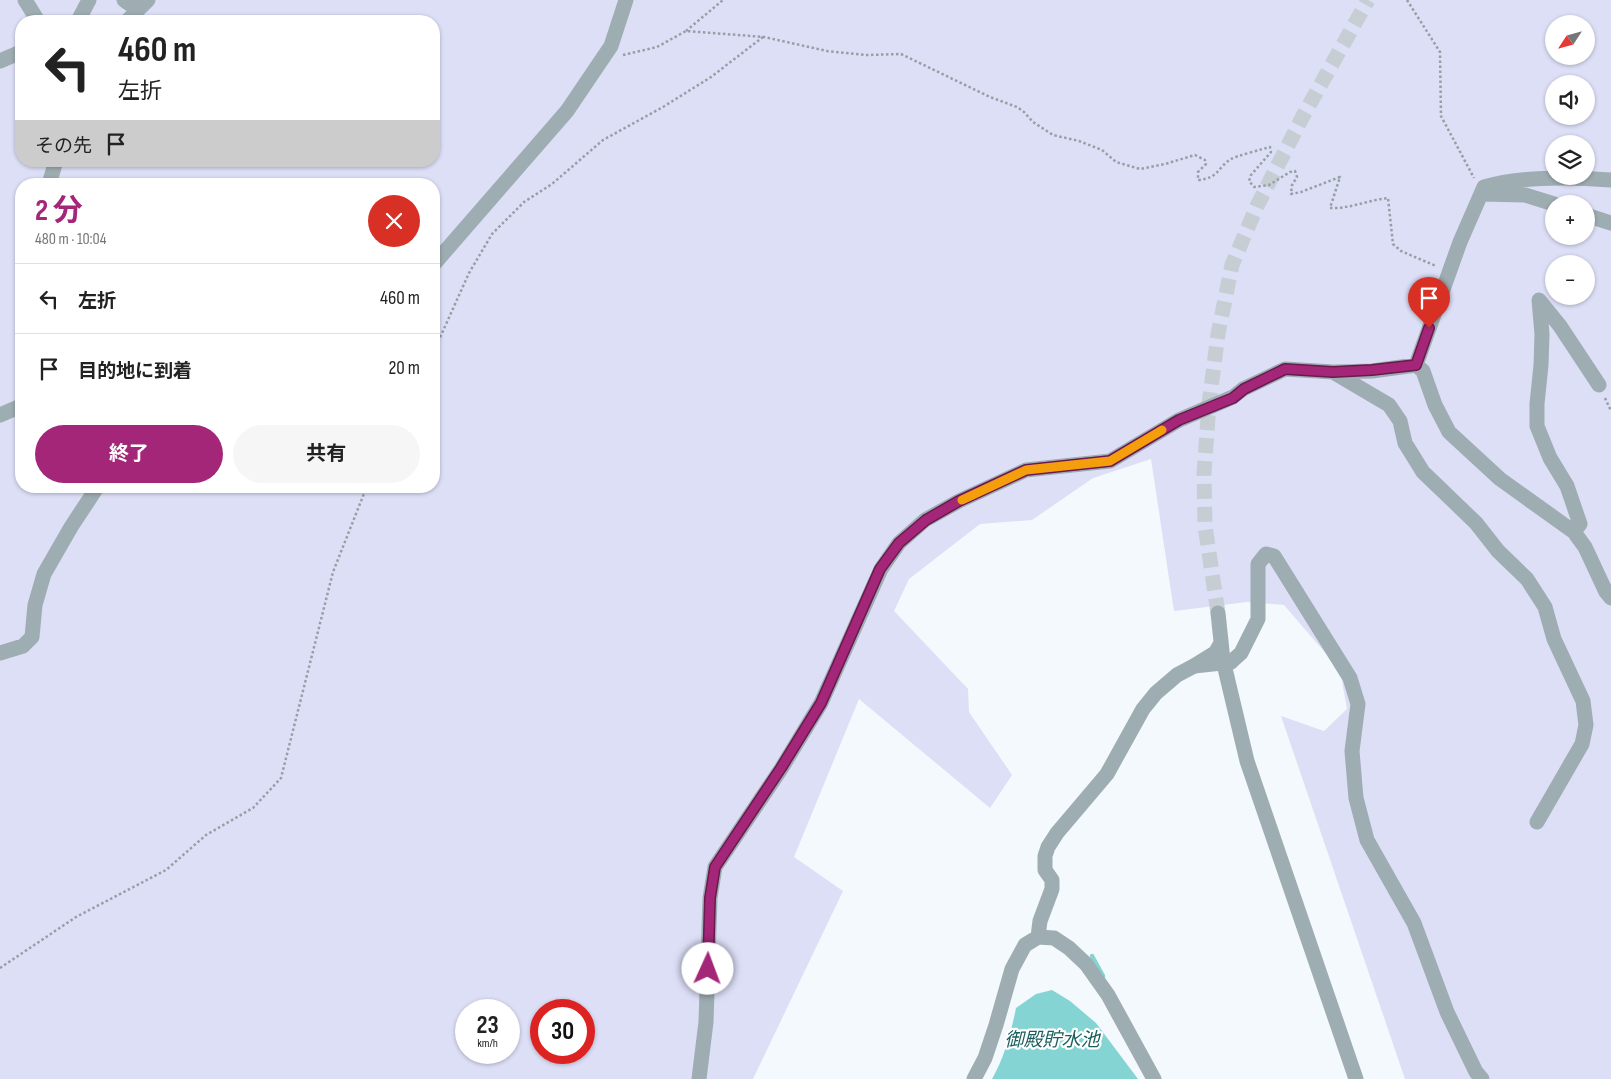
<!DOCTYPE html>
<html lang="ja">
<head>
<meta charset="utf-8">
<style>
	body { margin:0; font-family:"Sofia Sans Condensed","Noto Sans JP",sans-serif; background:#f6f6f6; color:#222; height:100vh; display:flex; flex-direction:column; font-size:19px; white-space:nowrap }
	* { box-sizing:border-box; margin:0 }
	p { font-size:16px; color:#767676 }
	.icon { flex:none; width:28px; height:28px; fill:none; stroke:currentColor; stroke-width:2; stroke-linecap:round; stroke-linejoin:round }
	.map { position:relative; flex:1; overflow:hidden }
	.details { position:absolute; left:15px; top:178px; width:425px; height:315px; display:flex; flex-direction:column; background:#fff; border-radius:20px; box-shadow:0 1px 4px #0004 }
	.details>* { flex:none }
	.banner { position:absolute; left:15px; top:15px; width:425px; height:152px; border-radius:20px; box-shadow:0 1px 4px #0004; background:#fff; color:#222; overflow:hidden }
	.needle { width:32px; rotate:234deg }
	.buttons { position:absolute; left:1545px; top:15px; display:grid; gap:10px }
	.buttons a { display:grid; place-items:center; width:50px; height:50px; border-radius:50%; background:#fff; box-shadow:0 1px 4px #0004; font-size:25px }
	.speed { position:absolute; left:455px; top:999px; display:flex; gap:10px; font-size:25px; font-weight:700; text-align:center }
	.speed>* { display:grid; place-content:center; width:65px; height:65px; border-radius:50%; background:#fff; box-shadow:0 1px 4px #0004; line-height:1 }
	.speed small { font-size:12px; font-weight:400 }
	.speed .limit { border:8px solid #d22; background:#fff; color:#111 }
	.pin { position:absolute; display:grid; place-items:center; width:42px; height:42px; color:#fff; margin:-51px -21px; border-radius:50% 50% 50% 0; rotate:-45deg; box-shadow:0 0 5px #0007 }
	.pin .icon { rotate:45deg }
	.me { position:absolute; width:55px; margin:-28px; rotate:2deg; stroke-linejoin:round; filter:drop-shadow(0 0 4px #0008) }
	.turn { display:flex; align-items:center; gap:18px; height:105px; padding:0 20px; font-size:22px }
	.turn .icon { width:65px; height:65px; stroke-width:2.5 }
	.turn b { display:block; font-size:35px; line-height:42px }
	.then { display:flex; align-items:center; height:48px; padding:0 20px; background:#0003; gap:10px; font-size:19px }
	.round { display:grid; place-items:center; flex:none; width:52px; height:52px; border-radius:26px; background:#f6f6f6 }
	.summary { display:flex; align-items:center; justify-content:space-between; height:85px; padding:0 20px }
	h1 { font-size:30px; font-weight:700; line-height:38px; color:#a42679 }
	.action { display:flex; gap:10px; margin-top:auto; padding:10px 20px }
	.action a { flex:1; height:58px; border-radius:30px; background:#a42679; color:#fff; font-size:20px; font-weight:700; line-height:58px; text-align:center }
	.action a+a { background:#f6f6f6; color:#222 }
	ul { padding:0; list-style:none }
	li { display:flex; align-items:center; gap:15px; height:70px; padding:0 20px; border-top:1px solid #e0e0e0 }
	li div { flex:1 }
	li b { display:block; font-size:19px }
	li em { font-style:normal }
	.map>svg:first-child { display:block }
	.green { fill:#dcdff6; fill-rule:evenodd }
	.water { fill:#84d4d3 }
	.lines { fill:none; stroke-linecap:round; stroke-linejoin:round }
	.stream { stroke:#84d4d3; stroke-width:4.5 }
	.minor-tunnel { stroke:#c7ced3; stroke-width:15; stroke-dasharray:15 8; stroke-linecap:butt }
	.path { stroke:#969fa4; stroke-width:2.5; stroke-dasharray:2.5 2.5; stroke-linecap:butt }
	.minor { stroke:#9eadb2; stroke-width:15 }
	.minor-bridge { stroke:#9eadb2; stroke-width:15 }
	.route-casing { stroke:#6b194f; stroke-width:12 }
	.route { stroke:#a42679; stroke-width:9 }
	.slow { stroke:#f59e0b; stroke-width:9 }
	.labels { text-anchor:middle; stroke-width:4.5; stroke-linejoin:round; paint-order:stroke }
	.water-label { font-size:19px; font-style:italic; fill:#1c5f5f; stroke:#fff }
</style>
</head>
<body>
<div class="map">
<svg width="1611" height="1079" viewBox="0 0 1611 1079">
	<rect width="100%" height="100%" fill="#f3f9fd"/>
	<path class="green" d="M0,0H1611V1079H1405L1281,716L1324,731L1347,709L1340,670L1284,605L1247,602L1174,611L1151,459L1093,478L1032,520L980,524L909,579L894,611L968,689L969,712L1012,775L990,808L859,699L794,857L843,891L753,1079H0ZM21,21H434V161H21ZM1554,24H1586V56H1554ZM1554,84H1586V116H1554ZM1554,144H1586V176H1554ZM21,184H434V486H21ZM1554,204H1586V236H1554ZM1554,264H1586V296H1554ZM466,1010H509V1052H466ZM541,1010H584V1052H541Z"/>
	<path class="water" d="M1052,990L1070,1001L1096,1023L1138,1079H992C1004,1058 1011,1033 1016,1008L1036,994Z"/>
	<g class="lines">
		<path class="stream" d="M1092,956L1103,976"/>
		<path class="minor-tunnel" d="M1218,613L1205,526L1204,473L1209,404L1218,334L1232,265L1257,206L1303,116L1368,0"/>
		<path class="path" d="M1407,0L1440,52L1441,116L1474,178
			M686,31L723,0
			M623,55L657,47L686,31L764,37L827,51L867,55L901,54L990,97L1017,107L1024,112L1033,122L1053,135L1079,141L1102,150L1116,162L1140,169L1165,164L1195,155L1205,160L1206,164L1198,172V180C1219,178 1217,168 1231,159C1236,156 1263,149 1270,147L1271,152L1251,175L1249,181L1254,187L1269,185L1290,172L1295,171L1297,177L1292,185L1291,194L1301,192L1340,177L1330,208C1349,209 1369,200 1388,198L1393,244L1401,251L1436,266
			M434,351L469,273L492,234L524,202L552,184L603,140L663,107L711,77L763,37
			M1605,398L1611,411
			M0,968L76,917L166,870L206,835L253,808L281,778L333,572L367,486"/>
		<path class="minor" d="M25,0L38,21
			M124,0L137,9
			M78,21L89,0
			M127,21L148,0
			M0,61L21,52
			M1611,180C1572,177 1521,176 1484,187L1460,242L1416,365L1423,371L1435,405L1449,432L1500,479L1574,532L1585,547L1606,592L1611,598
			M49,184L56,161
			M1481,194L1525,195L1554,204
			M1586,215L1611,223
			M434,264L567,111L611,46L626,0
			M1335,372L1372,371L1416,365
			M0,415L21,406
			M1574,532L1580,524L1567,486L1550,458L1537,426V404L1541,365L1542,334L1539,300L1560,326L1599,385
			M1218,613L1223,660L1247,761L1356,1079
			M0,653L23,646L32,637L35,605L44,574L71,527L98,486
			M1231,662L1241,653L1258,619V564L1266,554L1274,556L1350,678L1358,704L1352,751L1356,798L1367,840L1414,923L1447,1012L1476,1072L1482,1079
			M1038,937L1040,921L1052,889V880L1045,870V856L1048,847L1057,833L1107,774L1143,709L1156,693L1177,675L1194,666L1215,653L1221,643
			M699,1079L706,1022L710,898L715,867L781,769L821,703L881,569L899,543L925,520L959,501L1026,470L1110,461L1179,420L1233,397L1243,389L1285,369L1333,372L1389,405L1400,421L1405,443L1423,472L1476,523L1498,551L1527,579L1545,607L1554,639L1583,701L1586,725L1582,744L1537,822
			M974,1079L985,1058L996,1025L1012,969L1025,945L1038,937L1054,938L1069,948L1086,964L1108,995L1154,1079"/>
		<path class="minor-bridge" d="M1194,666L1231,662"/>
	</g>
	<g class="lines">
		<g class="route-casing">
			<path id="route" d="M708,969L710,898L715,867L781,768L821,703L880,569L899,543L926,520L959,501L1026,470L1110,461L1179,420L1233,398L1244,389L1285,369L1333,372L1372,370L1416,365L1429,328"/>
		</g>
		<use href="#route" class="route"/>
		<path class="slow" d="M962,500L1026,470L1110,461L1162,430"/>
	</g>
	<g class="labels">
		<g class="water-label">
			<text x="1052" y="1046">御殿貯水池</text>
		</g>
	</g>
</svg>
<div class="buttons">
<a><svg class="needle" viewBox="-14 -14 28 28"><path d="M0-13l5 13h-10z" fill="#e53935"/><path d="M0 13l5-13h-10z" fill="#767676"/></svg></a>
<a><svg class="icon" aria-label="sound" viewBox="0 0 24 24"><path d="M4 9h4l5-4v14l-5-4H4zM17 9q2 3 0 6"/></svg></a>
<a><svg class="icon" aria-label="layers" viewBox="0 0 24 24"><path d="M12 4l9 5-9 5-9-5zM3 14l9 5 9-5"/></svg></a>
<a>+</a>
<a>−</a>
</div>
<div class="speed"><div>23<small>km/h</small></div><div class="limit">30</div></div>
<div class="pin" style="left:1429px;top:328px;background:#d93025"><svg class="icon" aria-label="arrive" viewBox="0 0 24 24"><path d="M6 21V4h12l-3 4 3 4H6"/></svg></div>
<svg class="me" style="left:708px;top:969px" viewBox="-20 -20 40 40"><circle r="19" fill="#fff"/><path d="M0-13L10 11 0 6-10 11z" fill="#a42679"/></svg>
<div class="banner">
<div class="turn"><svg class="icon" aria-label="left" viewBox="0 0 24 24"><path d="M17 20v-9H6M10 6l-5 5 5 5"/></svg><div><b>460 m</b>左折</div></div>
<div class="then">その先<svg class="icon" aria-label="arrive" viewBox="0 0 24 24"><path d="M6 21V4h12l-3 4 3 4H6"/></svg></div>
</div>
<section class="details">
<div class="summary"><div><h1>2 分</h1><p>480 m · 10:04</p></div><a class="round" style="background:#d93025;color:#fff"><svg class="icon" aria-label="close" viewBox="0 0 24 24"><path d="M6 6l12 12M18 6L6 18"/></svg></a></div>
<ul>
<li><svg class="icon" aria-label="left" viewBox="0 0 24 24"><path d="M17 20v-9H6M10 6l-5 5 5 5"/></svg><div><b>左折</b></div><em>460 m</em></li>
<li><svg class="icon" aria-label="arrive" viewBox="0 0 24 24"><path d="M6 21V4h12l-3 4 3 4H6"/></svg><div><b>目的地に到着</b></div><em>20 m</em></li>
</ul>
<div class="action"><a>終了</a><a>共有</a></div>
</section>
</div>
</body>
</html>
